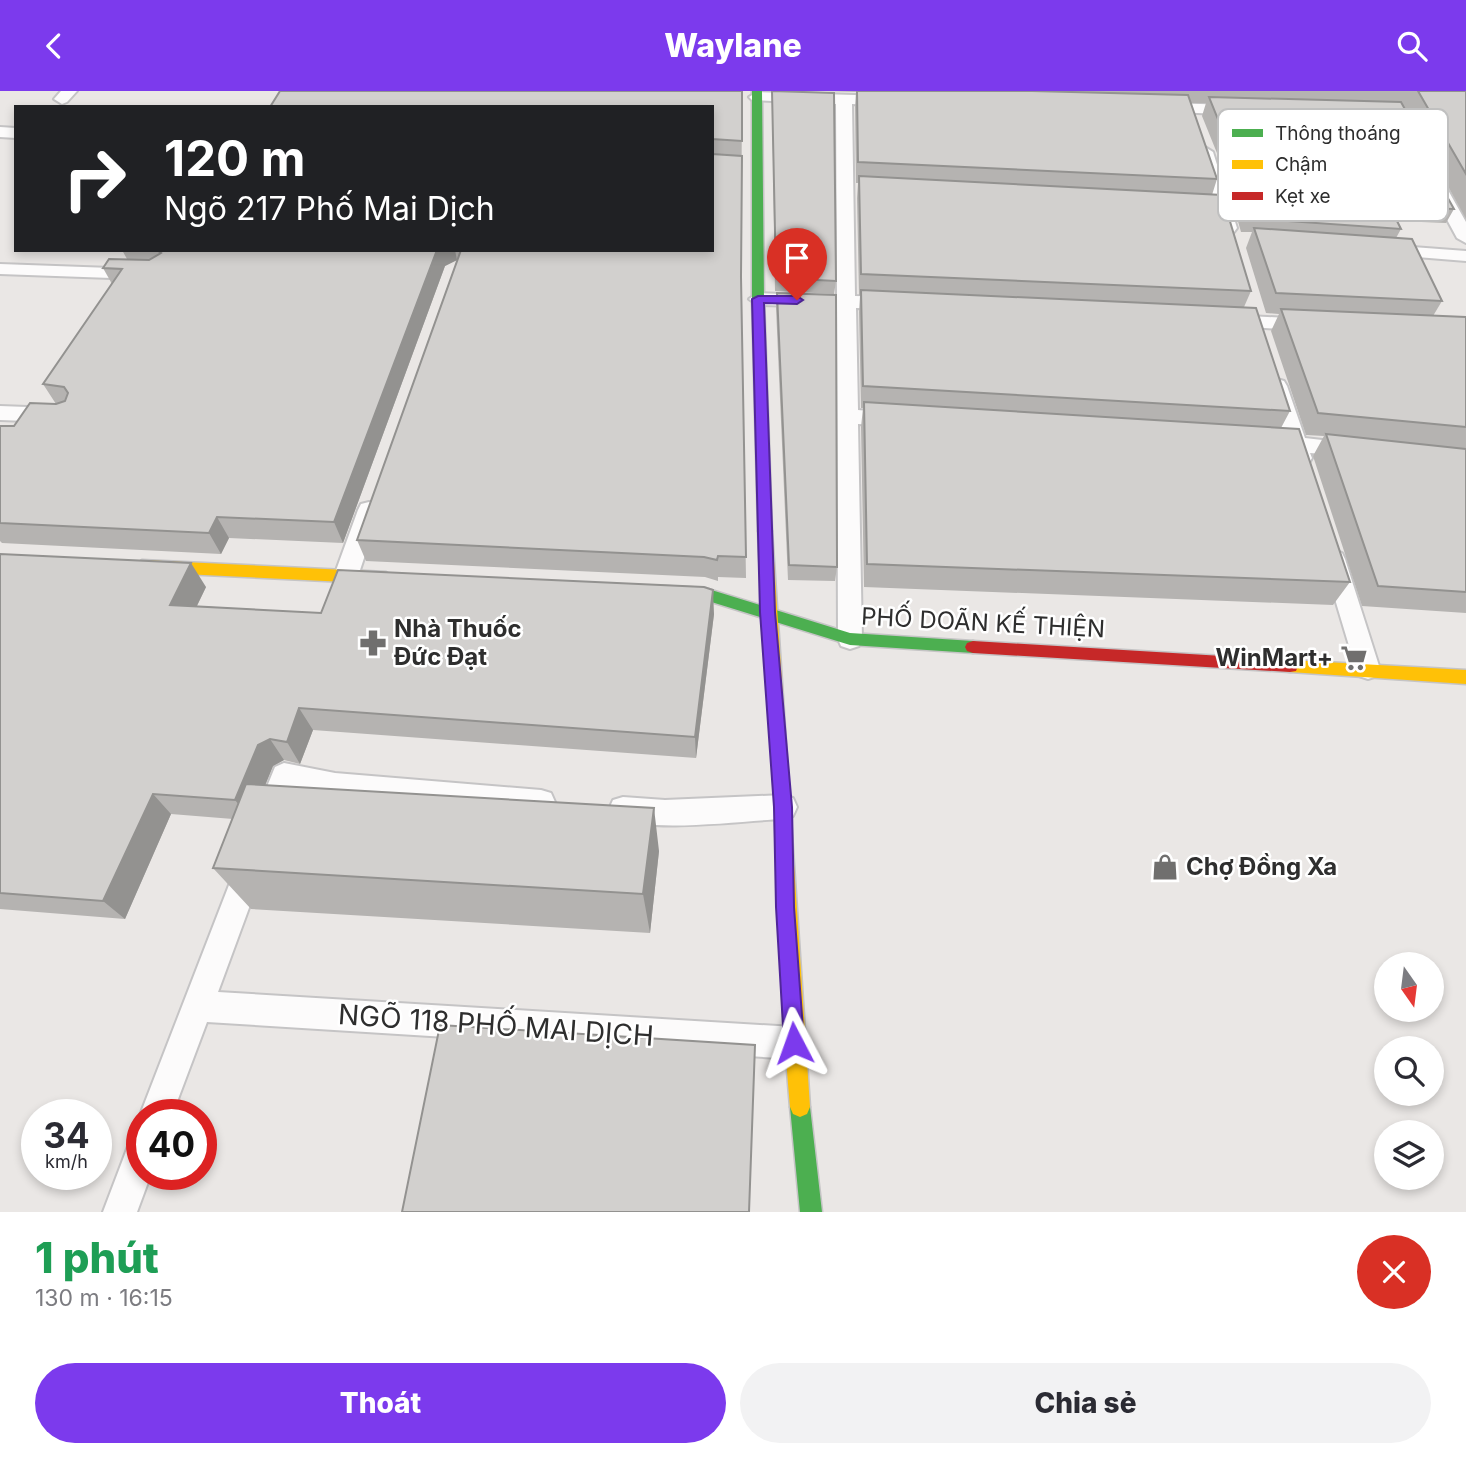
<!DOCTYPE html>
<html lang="vi">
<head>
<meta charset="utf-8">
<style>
	body { margin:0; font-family:Inter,sans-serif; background:#f2f2f3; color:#2b2b33; height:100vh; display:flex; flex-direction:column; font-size:26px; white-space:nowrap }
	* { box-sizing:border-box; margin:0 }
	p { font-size:23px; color:#7c7c81 }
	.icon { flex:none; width:38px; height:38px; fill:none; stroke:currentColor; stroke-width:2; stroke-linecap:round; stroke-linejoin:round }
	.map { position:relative; height:1121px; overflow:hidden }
	.drawer { display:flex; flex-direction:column; background:#fff; flex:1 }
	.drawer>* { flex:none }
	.top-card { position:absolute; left:14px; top:14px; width:700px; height:147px; border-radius:0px; box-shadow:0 4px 10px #0003; background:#202124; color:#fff; overflow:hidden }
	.needle { width:46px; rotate:166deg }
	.buttons { position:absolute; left:1374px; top:861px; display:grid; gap:14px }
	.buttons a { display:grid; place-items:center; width:70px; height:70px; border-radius:50%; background:#fff; box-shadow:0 4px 10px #0003; font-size:35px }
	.speed { position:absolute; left:21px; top:1008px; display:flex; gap:14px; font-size:35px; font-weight:700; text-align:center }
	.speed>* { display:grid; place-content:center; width:91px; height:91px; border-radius:50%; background:#fff; box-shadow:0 4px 10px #0003; line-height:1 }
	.speed small { font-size:18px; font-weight:400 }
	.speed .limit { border:10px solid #d22; background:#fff; color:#111 }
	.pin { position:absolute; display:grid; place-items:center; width:60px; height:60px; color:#fff; margin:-72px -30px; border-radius:50% 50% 50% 0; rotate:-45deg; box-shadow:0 0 7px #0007 }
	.pin .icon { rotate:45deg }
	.me { position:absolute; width:77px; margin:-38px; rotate:356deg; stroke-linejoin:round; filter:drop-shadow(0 0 5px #0008) }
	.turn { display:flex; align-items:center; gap:24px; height:147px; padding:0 35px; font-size:32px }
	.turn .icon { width:91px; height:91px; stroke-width:2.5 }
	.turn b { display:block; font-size:49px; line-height:60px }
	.round { display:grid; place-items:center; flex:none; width:74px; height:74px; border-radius:37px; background:#f2f2f3 }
	.overview { display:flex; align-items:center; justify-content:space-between; height:119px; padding:0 35px }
	h1 { font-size:42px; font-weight:800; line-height:52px; color:#1e9e55 }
	.action { display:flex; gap:14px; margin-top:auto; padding:14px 35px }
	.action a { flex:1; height:80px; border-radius:42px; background:#7c3aed; color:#fff; font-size:28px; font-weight:800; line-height:80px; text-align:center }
	.action a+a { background:#f2f2f3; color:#2b2b33 }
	header { display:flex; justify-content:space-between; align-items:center; height:91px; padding:0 35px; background:#7c3aed; color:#fff; font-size:32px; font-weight:800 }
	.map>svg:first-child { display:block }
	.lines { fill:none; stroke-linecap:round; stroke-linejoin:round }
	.lane-casing { stroke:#c5c4c5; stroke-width:4 }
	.fast-casing { stroke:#c5c4c5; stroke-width:3 }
	.slow-casing { stroke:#c5c4c5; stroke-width:3 }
	.jam-casing { stroke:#c5c4c5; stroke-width:3 }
	.lane { fill:#fcfbfb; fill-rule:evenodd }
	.fast { fill:#4caf50; fill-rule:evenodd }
	.slow { fill:#ffc107; fill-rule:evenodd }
	.jam { fill:#c62828; fill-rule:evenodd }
	.wall { fill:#b5b3b1 }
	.shaded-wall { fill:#939290 }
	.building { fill:#d2d0ce; stroke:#939290; stroke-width:2 }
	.route { fill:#7c3aed; stroke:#51269a; stroke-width:2 }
	.labels { text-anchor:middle; stroke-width:5; stroke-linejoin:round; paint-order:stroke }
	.street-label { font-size:24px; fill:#2e2e2e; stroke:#fff }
	.poi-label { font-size:24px; font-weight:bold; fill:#2e2e2e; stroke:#fff; text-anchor:start }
	.near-street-label { font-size:28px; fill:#2e2e2e; stroke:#fff }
	.key { fill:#fff; stroke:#c0c0c0; stroke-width:2 }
	.key-label { font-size:19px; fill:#2e2e2e }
</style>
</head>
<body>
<header><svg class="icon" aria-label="back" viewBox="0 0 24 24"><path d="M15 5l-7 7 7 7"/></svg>Waylane<svg class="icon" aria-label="search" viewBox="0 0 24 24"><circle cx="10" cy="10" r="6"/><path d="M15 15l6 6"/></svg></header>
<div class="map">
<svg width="1466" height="1121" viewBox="0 0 1466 1121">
	<rect width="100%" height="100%" fill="#eae7e5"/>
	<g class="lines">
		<g class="lane-casing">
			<path id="lane" d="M61,0H77L67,11L62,13L54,8Z
				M757,1L888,5L896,10L888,15L852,13L855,205L892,206L901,212L892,218L856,217L858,319L900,323L903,328L900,333L893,335L858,333L862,548L859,555L850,558L841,555L838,548L837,216L758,214L749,208L758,202L837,205L836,13L752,9L749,6Z
				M1162,12L1238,14L1246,19L1238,24L1157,20L1154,17L1157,14Z
				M0,36L16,37V47L0,46Z
				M1409,39L1417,44L1466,131V152L1457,147L1401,44Z
				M1205,56L1213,61L1237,137L1234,141L1228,142L1219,137L1197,61Z
				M1386,154L1466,160V170L1380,163L1377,159L1380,155Z
				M0,173L139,178L148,183L139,188L0,183Z
				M1229,224L1308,228L1315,230L1318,234L1315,238L1308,240L1222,234L1219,230Z
				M1277,288L1284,290L1287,295L1305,347L1357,353L1361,358L1357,363L1350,365L1310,362L1312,367L1309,372L1301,374L1293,372L1288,361L1265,357L1261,352L1265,347L1283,346L1267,295L1270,290Z
				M0,315L55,317L62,319L65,324L62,329L55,331L0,329Z
				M369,411L377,413L380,419L358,485L354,491L346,494L338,491L334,485L358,419L361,413Z
				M1334,459L1342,462L1345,468L1380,578L1377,585L1368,588L1359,585L1356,578L1323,468L1326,462Z
				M284,672L335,682L541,699L551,702L555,711L551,720L541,723L335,706L293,697L279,734L269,737L259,734L255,725L275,676Z
				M783,704L793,707L797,716L793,725L783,728C737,730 655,742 613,727L609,718L613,709L623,706L665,709Z
				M250,763L260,767L264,776L218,901L794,936L805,941L810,952L805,963L794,968L207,931L172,1024H142V1028L140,1024L236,776L240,767Z
				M142,1046V1083H151L137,1121H103L130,1050Z"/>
		</g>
		<g class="fast-casing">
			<path id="fast" d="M752,0H762L764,208L772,440L765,445L758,440L752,208Z
				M663,495L705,497L850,542L973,550L979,552L981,556L979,560L973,562L850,554L705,509L658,505L655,501Z
				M800,1006L807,1009L810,1016L822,1121H800L790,1016L793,1009Z"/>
		</g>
		<g class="slow-casing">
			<path id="slow" d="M765,435L772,440L810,1016L807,1023L800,1026L793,1023L790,1016C780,906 778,796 773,685C769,603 761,522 758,440Z
				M142,469L386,481L393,487L386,493L142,481L135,475Z
				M1290,569L1466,579V593L1290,581L1284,580L1282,575L1284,570Z"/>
		</g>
		<g class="jam-casing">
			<path id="jam" d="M973,550L1290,569L1296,570L1298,575L1296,580L1290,581L973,562L967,560L965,556L967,552Z"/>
		</g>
		<use href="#lane" class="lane"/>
		<use href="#fast" class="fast"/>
		<use href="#slow" class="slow"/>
		<use href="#jam" class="jam"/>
	</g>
	<path class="wall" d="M742,0L741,188L746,487L718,486V490L705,486L366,470L357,449L457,169L445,175L343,452L229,447L221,463L2,452L0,450V335H14L56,313L43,293L112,193L103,177L127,168L122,159H712V16Z
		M772,0L836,190L834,203L775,200Z
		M826,0H1466V128L1406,19H1405L1430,64L1419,83L1221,72L1202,25L1206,12H1191L1217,88L1212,104L1251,200L1244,216L1290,320L1281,337L1350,491L1333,514L864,496L861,336L863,317H861L859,221L860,205L859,204L857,107L858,92H856L855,16L856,1Z
		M1231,74L1454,118L1446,132L1397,130L1401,138L1396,147L1442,210L1433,225L1466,226V522L1362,515L1313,365L1324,345L1306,344L1271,240L1279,223L1266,222L1246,157L1252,141H1241L1226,88Z
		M777,202L837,476L835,490L788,489L776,217Z
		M0,463L206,496L197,515L321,522L714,523L696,667L313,639L300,673L284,669L273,675L265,694L659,760L650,842L251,818L213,777L233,728L171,723L125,828L0,818Z"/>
	<path class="shaded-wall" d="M437,159H455L457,169L445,175L343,452L334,431Z
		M217,426L229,447L221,463L209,442Z
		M191,472L206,496L186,537L170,514Z
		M713,499L714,523L696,667L695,646Z
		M299,617L313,639L300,673L287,651Z
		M270,648L284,669L273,675L251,729L235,709L258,654Z
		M153,703L171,723L125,828L103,810Z
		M654,717L659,760L650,842L643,803Z"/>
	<path class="building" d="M280,0H742V50L712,48V16H270Z
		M772,0L834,2L836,190L776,187Z
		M857,0H1032L1188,4L1217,88L858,71Z
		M1418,0H1466V83Z
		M1209,6L1401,11L1430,64L1228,53Z
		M712,63L742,65L741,186L746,466L718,465L717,469L704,466L357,449L461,159H712Z
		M1231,74L1436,86L1454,118L1390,116L1401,138L1247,127Z
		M859,85L1222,104L1251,200L861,183Z
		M1254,137L1412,148L1442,210L1276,202Z
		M157,159H437L334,431L217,426L209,442L0,432V335H14L30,312L56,313L65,310L68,302L64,296L43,293L122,178L103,177L109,168L149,169L161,162Z
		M861,199L1256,217L1290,320L863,295Z
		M777,202L836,204L837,476L789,474Z
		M1281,218L1466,226V336L1318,322Z
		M864,311L1299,338L1350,491L867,473Z
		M1326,343L1466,358V501L1378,495Z
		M0,463L191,472L170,514L321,522L338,479L704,496L713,499L695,646L299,617L287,651L270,648L258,654L235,709L153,703L103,810L0,802Z
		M246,693L654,717L643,803L213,777Z
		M440,934L755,954L749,1121H402Z"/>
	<path class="route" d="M758,205H797L803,209L797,213L764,212L775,521L792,716L794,816L804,952L801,959L794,962L787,959L784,952L776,816L774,716L760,521L752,208Z"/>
	<defs>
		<g id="pharmacy-bare" transform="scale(2.1)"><path d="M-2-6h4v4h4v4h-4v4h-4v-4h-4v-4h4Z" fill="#706f6e" stroke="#fff" stroke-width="2.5" paint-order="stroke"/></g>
		<g id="supermarket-bare" transform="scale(2.1)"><path d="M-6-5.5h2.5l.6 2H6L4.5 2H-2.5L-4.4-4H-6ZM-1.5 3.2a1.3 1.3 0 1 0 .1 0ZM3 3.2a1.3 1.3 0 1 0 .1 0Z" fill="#706f6e" stroke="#fff" stroke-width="2.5" paint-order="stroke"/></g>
		<g id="shop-bare" transform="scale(2.1)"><path d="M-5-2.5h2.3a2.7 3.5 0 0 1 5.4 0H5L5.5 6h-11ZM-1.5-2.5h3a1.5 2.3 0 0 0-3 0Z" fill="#706f6e" stroke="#fff" stroke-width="2.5" paint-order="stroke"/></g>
	</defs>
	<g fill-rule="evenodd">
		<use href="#pharmacy-bare" x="373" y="552"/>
		<use href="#supermarket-bare" x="1354" y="567"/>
		<use href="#shop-bare" x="1165" y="776"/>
	</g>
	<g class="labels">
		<g class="street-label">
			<text transform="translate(983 532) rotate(3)" y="8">PHỐ DOÃN KẾ THIỆN</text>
		</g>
		<g class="poi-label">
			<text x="394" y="546">Nhà Thuốc<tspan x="394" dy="28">Đức Đạt</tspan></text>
			<text x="1333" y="575" text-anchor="end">WinMart+</text>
			<text x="1186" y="784">Chợ Đồng Xa</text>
		</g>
		<g class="near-street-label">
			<text transform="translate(496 934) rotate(4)" y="10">NGÕ 118 PHỐ MAI DỊCH</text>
		</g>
	</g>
	<rect x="1218" y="18" width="230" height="112" rx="10" class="key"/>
	<rect x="1232" y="38" width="31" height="8" fill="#4caf50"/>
	<rect x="1232" y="69" width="31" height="9" fill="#ffc107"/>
	<rect x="1232" y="101" width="31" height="8" fill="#c62828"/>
	<g class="key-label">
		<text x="1275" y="49">Thông thoáng</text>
		<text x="1275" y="80">Chậm</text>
		<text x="1275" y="112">Kẹt xe</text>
	</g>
</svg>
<div class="buttons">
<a><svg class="needle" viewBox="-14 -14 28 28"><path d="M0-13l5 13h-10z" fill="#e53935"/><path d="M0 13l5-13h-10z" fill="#7c7c81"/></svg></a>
<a><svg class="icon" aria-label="search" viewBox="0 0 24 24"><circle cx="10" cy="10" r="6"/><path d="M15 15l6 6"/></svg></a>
<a><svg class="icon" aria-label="layers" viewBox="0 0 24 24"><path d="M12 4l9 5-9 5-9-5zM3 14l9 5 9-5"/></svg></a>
</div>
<div class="speed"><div>34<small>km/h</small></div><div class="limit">40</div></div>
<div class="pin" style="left:797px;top:209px;background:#d93025"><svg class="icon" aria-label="arrive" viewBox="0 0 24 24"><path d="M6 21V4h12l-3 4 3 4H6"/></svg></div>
<svg class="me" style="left:794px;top:952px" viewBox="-20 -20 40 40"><path d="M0-17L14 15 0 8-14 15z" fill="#7c3aed" stroke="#fff" stroke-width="4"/></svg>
<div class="top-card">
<div class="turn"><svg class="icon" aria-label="right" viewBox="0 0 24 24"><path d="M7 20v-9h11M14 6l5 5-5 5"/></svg><div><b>120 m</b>Ngõ 217 Phố Mai Dịch</div></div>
</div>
</div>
<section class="drawer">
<div class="overview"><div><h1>1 phút</h1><p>130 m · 16:15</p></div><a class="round" style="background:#d93025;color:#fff"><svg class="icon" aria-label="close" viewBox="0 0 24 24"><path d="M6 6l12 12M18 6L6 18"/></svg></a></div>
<div class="action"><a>Thoát</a><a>Chia sẻ</a></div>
</section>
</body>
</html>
